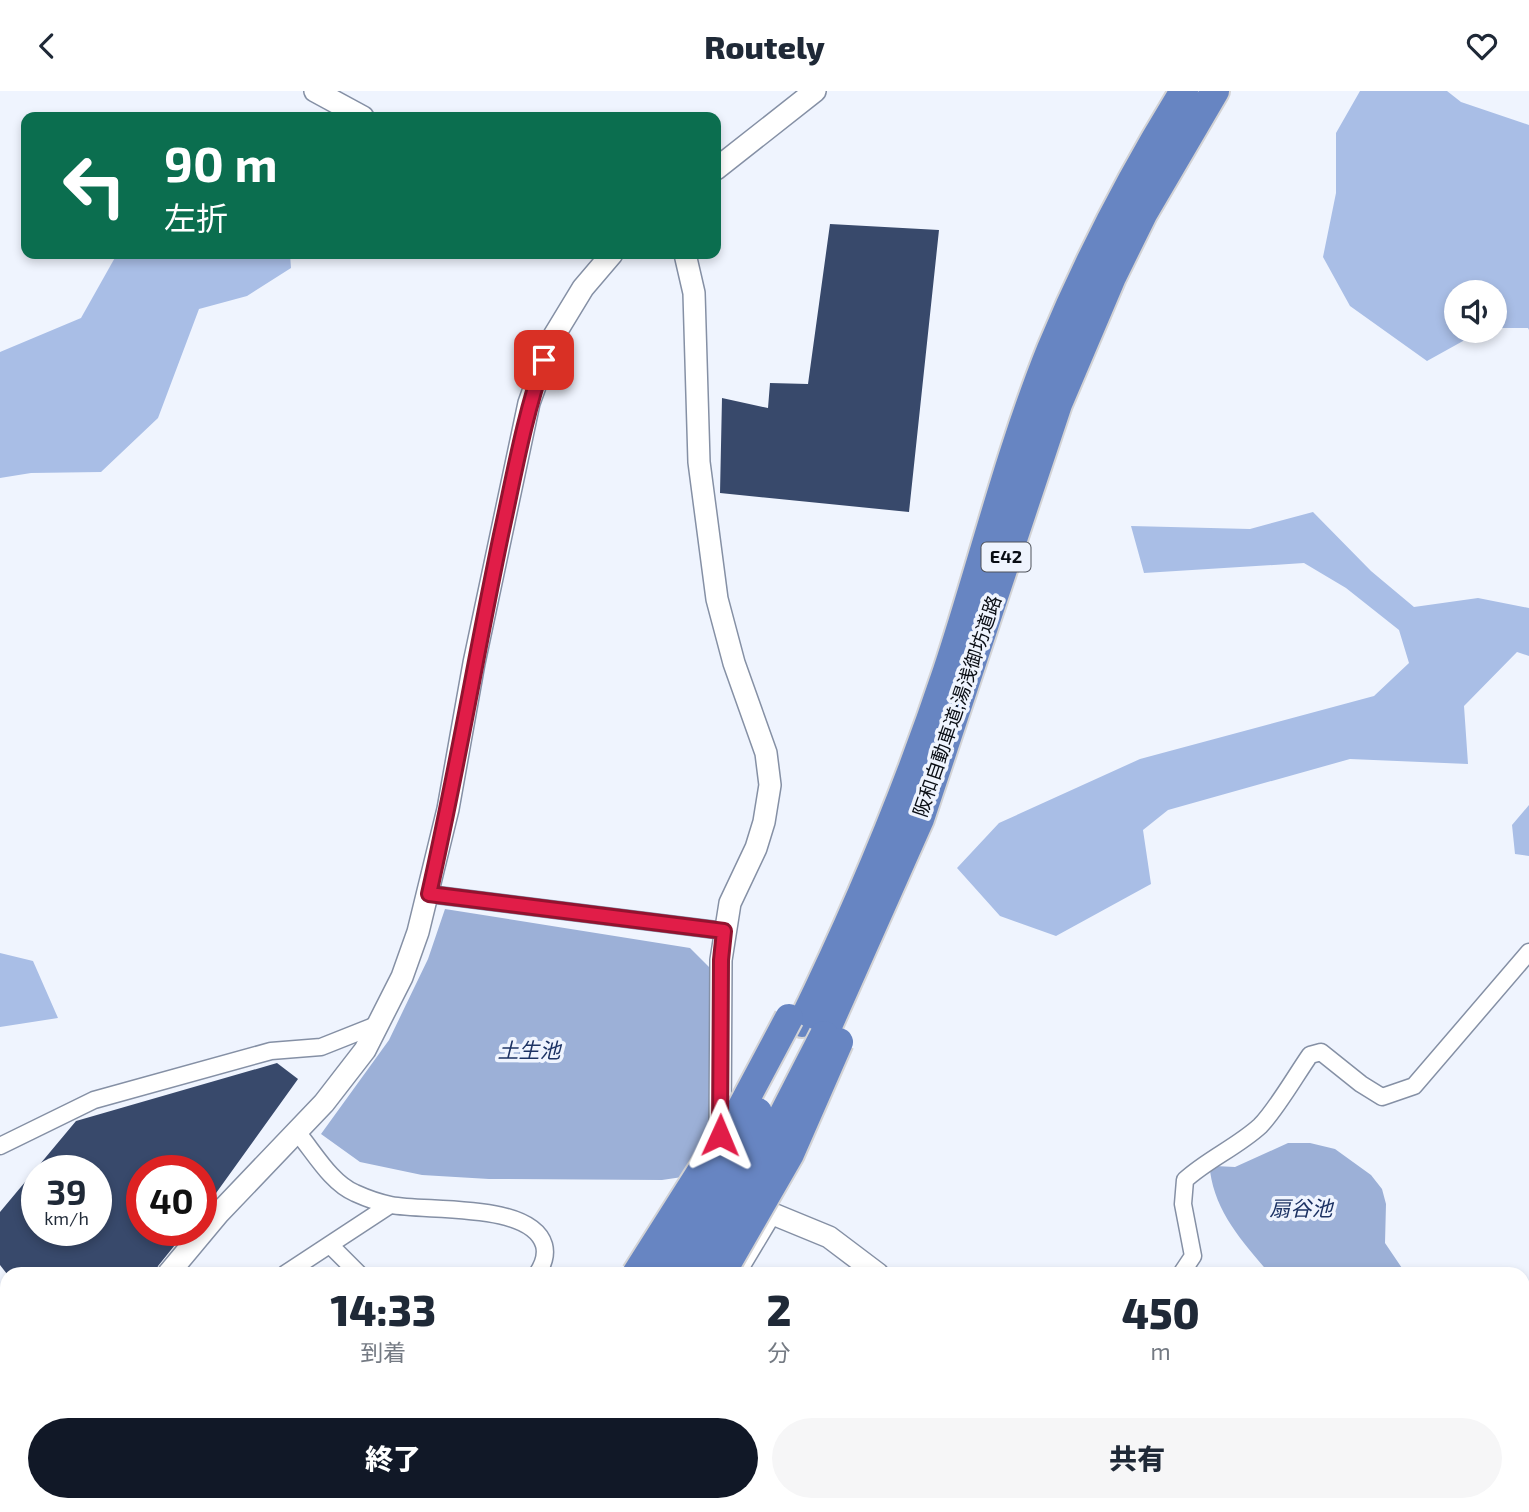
<!DOCTYPE html>
<html lang="ja">
<head>
<meta charset="utf-8">
<style>
	body { margin:0; font-family:"Exo 2","Noto Sans JP",sans-serif; background:#f6f6f7; color:#1f2937; height:100vh; display:flex; flex-direction:column; font-size:26px; white-space:nowrap }
	* { box-sizing:border-box; margin:0 }
	p { font-size:23px; color:#747a83 }
	.icon { flex:none; width:38px; height:38px; fill:none; stroke:currentColor; stroke-width:2; stroke-linecap:round; stroke-linejoin:round }
	.map { position:relative; flex:1; overflow:hidden }
	.sheet { position:absolute; left:0px; top:1176px; width:1530px; height:245px; display:flex; flex-direction:column; background:#fff; border-radius:21px 21px 0 0; box-shadow:0 4px 10px #0003 }
	.sheet>* { flex:none }
	.banner { position:absolute; left:21px; top:21px; width:700px; height:147px; border-radius:14px; box-shadow:0 4px 10px #0003; background:#0b6e4f; color:#fff; overflow:hidden }
	.buttons { position:absolute; left:1444px; top:189px; display:grid; gap:14px }
	.buttons a { display:grid; place-items:center; width:63px; height:63px; border-radius:50%; background:#fff; box-shadow:0 4px 10px #0003; font-size:35px }
	.speed { position:absolute; left:21px; top:1064px; display:flex; gap:14px; font-size:35px; font-weight:700; text-align:center }
	.speed>* { display:grid; place-content:center; width:91px; height:91px; border-radius:50%; background:#fff; box-shadow:0 4px 10px #0003; line-height:1 }
	.speed small { font-size:18px; font-weight:400 }
	.speed .limit { border:10px solid #d22; background:#fff; color:#111 }
	.pin { position:absolute; display:grid; place-items:center; width:60px; height:60px; color:#fff; margin:-30px; border-radius:14px; box-shadow:0 4px 10px #0006 }
	.me { position:absolute; width:77px; margin:-38px; rotate:1deg; stroke-linejoin:round; filter:drop-shadow(0 0 5px #0008) }
	.turn { display:flex; align-items:center; gap:24px; height:147px; padding:0 28px; font-size:32px }
	.turn .icon { width:91px; height:91px; stroke-width:2.5 }
	.turn b { display:block; font-size:49px; line-height:60px }
	.eta { display:flex; justify-content:space-evenly; align-items:center; height:119px; text-align:center }
	.eta b { font-size:42px; font-weight:800; line-height:49px }
	.button { display:flex; gap:14px; margin-top:auto; padding:14px 28px }
	.button a { flex:1; height:80px; border-radius:42px; background:#111827; color:#fff; font-size:28px; font-weight:800; line-height:80px; text-align:center }
	.button a+a { background:#f6f6f7; color:#1f2937 }
	header { display:flex; justify-content:space-between; align-items:center; height:91px; padding:0 28px; background:#fff; font-size:32px; font-weight:800 }
	.map>svg:first-child { display:block }
	.forest { fill:#a9bee6 }
	.water { fill:#9cb0d7 }
	.building { fill:#38496b; fill-rule:evenodd }
	.lines { fill:none; stroke-linecap:round; stroke-linejoin:round }
	.street-casing { stroke:#8590a5; stroke-width:19 }
	.secondary-casing { stroke:#8590a5; stroke-width:24 }
	.highway-casing { stroke:#d3d3d5; stroke-width:32 }
	.street { stroke:#fff; stroke-width:16 }
	.secondary { stroke:#fff; stroke-width:21 }
	.highway { stroke:#6785c2; stroke-width:28 }
	.highway-bridge-casing { stroke:#d3d3d5; stroke-width:32; stroke-linecap:butt }
	.highway-bridge { stroke:#6785c2; stroke-width:28 }
	.route-casing { stroke:#92132f; stroke-width:18 }
	.route { stroke:#e11d48; stroke-width:12 }
	.labels { text-anchor:middle; stroke-width:7; stroke-linejoin:round; paint-order:stroke }
	.shield { fill:#eff4fe; stroke:#4e525a; stroke-width:2 }
	.shield-label { font-size:18px; font-weight:bold; fill:#090d14 }
	.street-label { font-size:19px; fill:#090d14; stroke:#eff4fe }
	.water-label { font-size:21px; font-style:italic; fill:#1c3263; stroke:#eff4fe }
</style>
</head>
<body>
<header><svg class="icon" aria-label="back" viewBox="0 0 24 24"><path d="M15 5l-7 7 7 7"/></svg>Routely<svg class="icon" aria-label="heart" viewBox="0 0 24 24"><path d="M12 20l-8-8c-3-5 5-10 8-4 3-6 11-1 8 4z"/></svg></header>
<div class="map">
<svg width="1529" height="1421" viewBox="0 0 1529 1421">
	<rect width="100%" height="100%" fill="#eff4fe"/>
	<path class="forest" d="M1360,0H1447L1461,11L1529,34V239L1528,237H1495L1494,201H1456V240H1481L1427,270L1350,215L1323,166L1336,102V42Z
		M117,163H290L291,177L247,205L199,218L158,327L101,381L31,382L0,387V261L81,227Z
		M1313,421L1371,480L1414,516L1478,507L1529,517V565L1517,561L1464,615L1468,673L1350,668L1168,719L1143,739L1151,793L1056,845L1000,825L957,777L999,732L1140,668L1374,605L1409,572L1399,539L1346,497L1304,472L1144,482L1131,435L1250,438Z
		M1529,714V765L1515,763L1512,734Z
		M0,862L33,870L58,927L0,936Z
		M1529,1386V1421H1477L1487,1414H1522L1523,1390Z"/>
	<path class="water" d="M445,818L690,857L717,884L709,1082L662,1089L489,1088L422,1084L360,1071L321,1043L389,949L428,868Z
		M1288,1052H1310L1335,1058L1371,1084L1382,1098L1386,1113L1385,1152L1406,1183H1270C1243,1151 1216,1123 1210,1080L1215,1075L1235,1076Z"/>
	<path class="building" d="M830,133L939,139L909,421L720,402L722,307L768,317L770,292L808,293Z
		M277,972L298,988L201,1123V1080H142V1139H187L158,1175L155,1183H7L0,1174V1121L76,1030ZM37,1080H96V1139H37Z"/>
	<g class="lines">
		<g class="street-casing">
			<path id="street" d="M429,803L724,840
				M297,1041C314,1061 331,1092 355,1102C366,1107 380,1112 391,1114C428,1121 531,1111 544,1154C547,1165 543,1174 537,1183
				M0,1055L94,1009L271,960L321,956L379,933
				M330,1154L359,1183
				M285,1183L390,1114
				M737,1183L773,1123
				M1181,1183L1193,1165L1183,1113L1185,1089C1208,1068 1237,1056 1260,1035C1276,1019 1296,984 1310,964L1321,961L1361,993L1382,1006L1414,995L1529,861
				M38,1421L43,1414
				M320,1421L327,1414
				M374,1421L379,1414
				M443,1421L447,1414
				M586,1421L590,1414
				M796,1421L812,1414"/>
		</g>
		<g class="secondary-casing">
			<path id="secondary" d="M315,0L363,26
				M716,78L815,0
				M685,163L694,202L699,371L717,508L734,572L766,662L770,694L764,731L756,757L730,812L721,869L720,1044L722,1052
				M750,1107L773,1123L829,1146L878,1183
				M168,1183L218,1123L324,1012L365,959L402,886L418,841L448,718L474,572L529,312L552,248L583,197L612,163
				M109,1414V1421
				M1032,1414L1036,1421"/>
		</g>
		<g class="highway-casing">
			<path id="highway" d="M802,932C857,819 907,700 947,580C982,474 1009,362 1051,258C1088,169 1133,82 1184,0
				M824,944L920,728L1058,313L1112,186L1143,123L1215,0
				M466,1421L472,1414
				M500,1421L506,1414
				M534,1421L539,1414
				M561,1421L566,1414"/>
		</g>
		<use href="#street" class="street"/>
		<use href="#secondary" class="secondary"/>
		<use href="#highway" class="highway"/>
		<g class="highway-bridge-casing">
			<path id="highway-bridge" d="M636,1183L740,1019L789,927
				M666,1183L714,1104L758,1021
				M694,1183L752,1084L824,944
				M721,1183L790,1063L839,951"/>
		</g>
		<use href="#highway-bridge" class="highway-bridge"/>
	</g>
	<g class="lines">
		<g class="route-casing">
			<path id="route" d="M544,269C524,326 514,385 501,444C476,564 456,684 429,803L724,840L721,869L720,1044"/>
		</g>
		<use href="#route" class="route"/>
	</g>
	<g class="labels">
		<rect class="shield" x="981.5" y="451.5" width="49" height="29" rx="5"/>
		<g class="shield-label">
			<text x="1006" y="472">E42</text>
		</g>
		<g class="street-label">
			<text transform="translate(957 615) rotate(-71)" y="7">阪和自動車道;湯浅御坊道路</text>
		</g>
		<g class="water-label">
			<text x="529" y="967">土生池</text>
			<text x="1301" y="1125">扇谷池</text>
		</g>
	</g>
</svg>
<div class="buttons">
<a><svg class="icon" aria-label="sound" viewBox="0 0 24 24"><path d="M4 9h4l5-4v14l-5-4H4zM17 9q2 3 0 6"/></svg></a>
</div>
<div class="speed"><div>39<small>km/h</small></div><div class="limit">40</div></div>
<div class="pin" style="left:544px;top:269px;background:#d93025"><svg class="icon" aria-label="arrive" viewBox="0 0 24 24"><path d="M6 21V4h12l-3 4 3 4H6"/></svg></div>
<svg class="me" style="left:720px;top:1044px" viewBox="-20 -20 40 40"><path d="M0-17L14 15 0 8-14 15z" fill="#e11d48" stroke="#fff" stroke-width="4"/></svg>
<div class="banner">
<div class="turn"><svg class="icon" aria-label="left" viewBox="0 0 24 24"><path d="M17 20v-9H6M10 6l-5 5 5 5"/></svg><div><b>90 m</b>左折</div></div>
</div>
<section class="sheet">
<div class="eta">
<div><b>14:33</b><p>到着</p></div>
<div><b>2</b><p>分</p></div>
<div><b>450</b><p>m</p></div>
</div>
<div class="button"><a>終了</a><a>共有</a></div>
</section>
</div>
</body>
</html>
